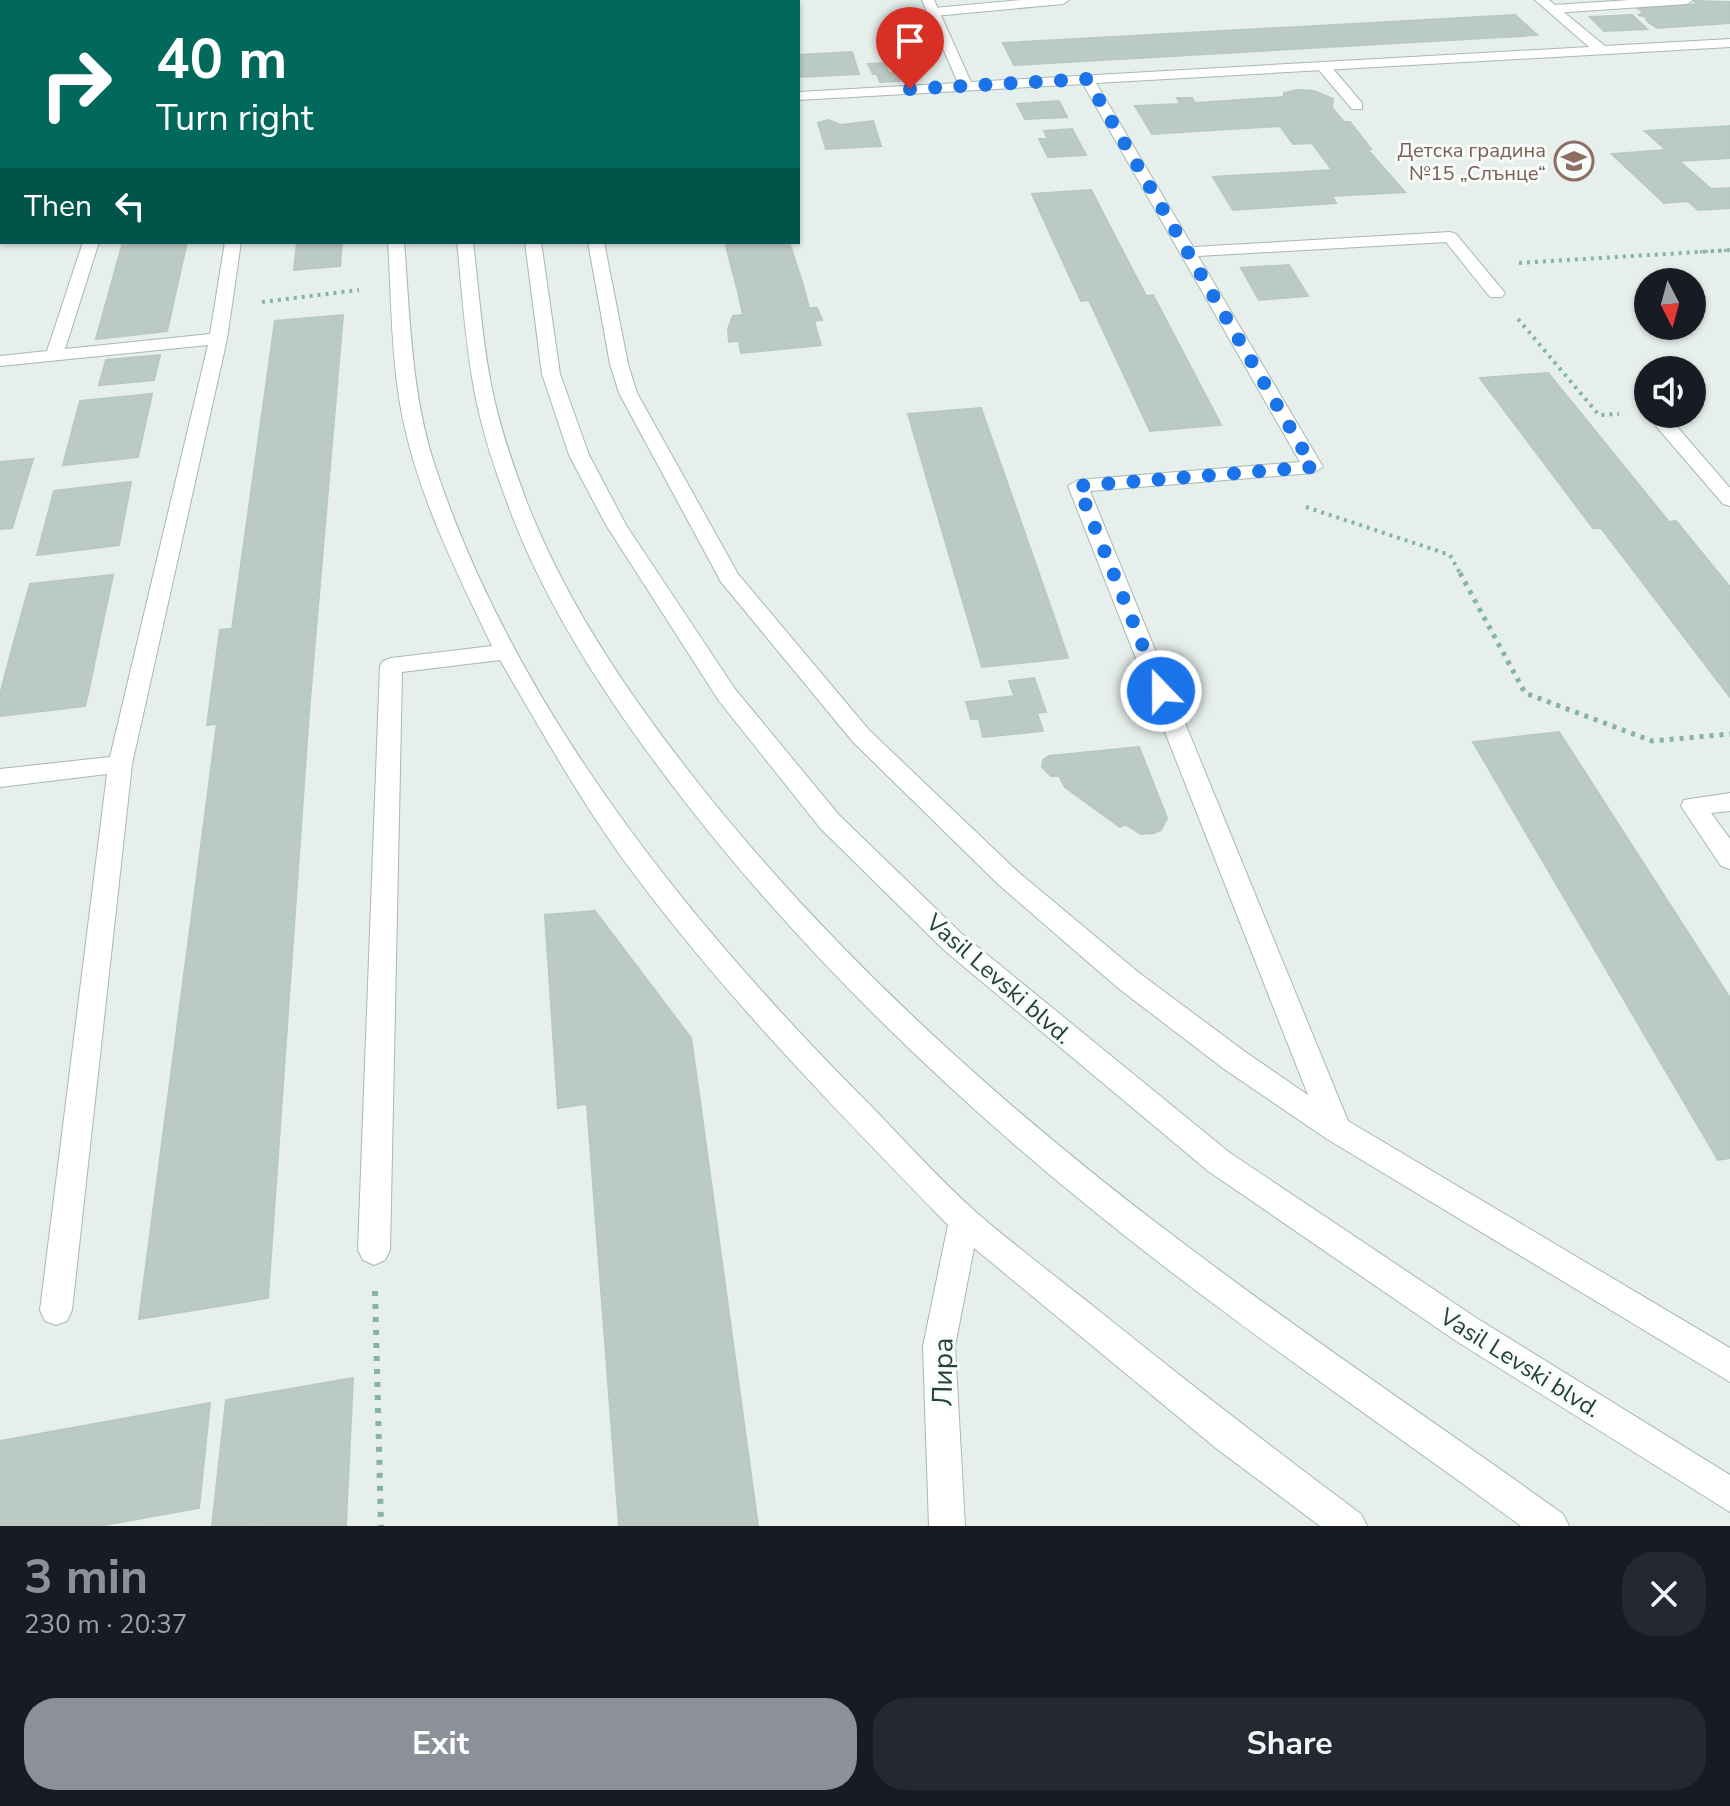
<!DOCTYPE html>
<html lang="en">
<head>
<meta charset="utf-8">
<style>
	body { margin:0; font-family:"Nunito Sans",sans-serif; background:#242831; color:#f1f3f6; height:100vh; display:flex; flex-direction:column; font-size:30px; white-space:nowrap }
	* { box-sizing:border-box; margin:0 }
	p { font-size:26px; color:#9ea1a6 }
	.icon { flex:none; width:44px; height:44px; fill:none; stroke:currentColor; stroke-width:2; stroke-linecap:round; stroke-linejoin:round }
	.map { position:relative; height:1526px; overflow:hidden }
	.sheet { display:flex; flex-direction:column; background:#171b24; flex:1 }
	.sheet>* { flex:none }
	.guide { position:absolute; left:0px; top:0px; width:800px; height:244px; box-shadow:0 2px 6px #0004; background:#00695c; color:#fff; overflow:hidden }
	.needle { width:52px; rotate:174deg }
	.tools { position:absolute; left:1634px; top:268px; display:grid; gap:16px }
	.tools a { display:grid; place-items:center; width:72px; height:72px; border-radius:50%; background:#171b24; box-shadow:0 2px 6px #0004; font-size:40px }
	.pin { position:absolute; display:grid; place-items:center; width:68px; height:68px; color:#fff; margin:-82px -34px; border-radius:50% 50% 50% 0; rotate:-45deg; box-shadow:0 0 8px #0007 }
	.pin .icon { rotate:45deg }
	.me { position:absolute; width:88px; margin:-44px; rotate:338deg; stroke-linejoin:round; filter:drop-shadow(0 0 6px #0008) }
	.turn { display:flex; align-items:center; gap:28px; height:168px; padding:0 24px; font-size:36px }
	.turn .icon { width:104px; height:104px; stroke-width:2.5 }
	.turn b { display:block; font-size:56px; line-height:68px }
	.then { display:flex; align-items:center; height:76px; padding:0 24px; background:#0003; gap:16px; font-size:30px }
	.round { display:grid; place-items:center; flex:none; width:84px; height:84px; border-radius:32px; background:#242831 }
	.overview { display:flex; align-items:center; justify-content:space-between; height:136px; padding:0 24px }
	h1 { font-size:48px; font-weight:700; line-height:60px; color:#8c9099 }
	.button { display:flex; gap:16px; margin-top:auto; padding:16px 24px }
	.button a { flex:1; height:92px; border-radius:32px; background:#8c9099; color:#fff; font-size:32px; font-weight:700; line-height:92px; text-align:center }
	.button a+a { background:#242831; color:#f1f3f6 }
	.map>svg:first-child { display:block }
	.building { fill:#bbcac4; stroke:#b8c9c2; stroke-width:2 }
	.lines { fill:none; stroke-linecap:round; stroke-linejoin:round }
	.lane-casing { stroke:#a8b8b2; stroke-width:2 }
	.street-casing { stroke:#a8b8b2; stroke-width:2 }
	.secondary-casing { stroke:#a4bbb3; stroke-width:2 }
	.path-far3 { stroke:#86b3a5; stroke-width:3; stroke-dasharray:2 4; stroke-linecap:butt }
	.path-far2 { stroke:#86b3a5; stroke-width:4; stroke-dasharray:3 5; stroke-linecap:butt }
	.path-far1 { stroke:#86b3a5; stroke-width:5; stroke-dasharray:4 6; stroke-linecap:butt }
	.path { stroke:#86b3a5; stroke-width:6; stroke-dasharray:5 8; stroke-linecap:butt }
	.lane { fill:#fff; fill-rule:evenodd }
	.street { fill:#fff; fill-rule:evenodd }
	.secondary { fill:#fff; fill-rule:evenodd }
	.route { stroke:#1a73e8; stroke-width:14; stroke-dasharray:0 25.2 }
	.labels { text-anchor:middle; stroke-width:6; stroke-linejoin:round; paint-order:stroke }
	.far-education-label { font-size:20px; fill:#785e54; stroke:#f7fbf9; text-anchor:end }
	.street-label { font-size:24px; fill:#24423a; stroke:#f7fbf9 }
	.near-street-label { font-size:28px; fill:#24423a; stroke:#f7fbf9 }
</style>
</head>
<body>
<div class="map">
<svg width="1730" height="1526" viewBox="0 0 1730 1526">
	<rect width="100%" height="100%" fill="#e6efeb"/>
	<path class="building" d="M692,0H799L689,1Z
		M1694,1L1730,2V23L1657,28L1646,20L1647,17L1639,15L1643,12L1637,8L1673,3L1677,6L1698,4Z
		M1515,15L1537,35L1014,65L1003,43Z
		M1632,15L1647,29L1604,31L1590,17Z
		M852,52L859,74L798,77V55Z
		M885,63L889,73L873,74L868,64Z
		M896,72L900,81L880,82L877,74Z
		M1297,90L1314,91L1333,99L1332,108L1344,122H1350L1371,149H1367L1405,192L1332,196L1336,203L1233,210L1213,177L1332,170L1312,143L1293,144L1280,126L1152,134L1135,106L1180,104L1177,98H1192L1195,103L1284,97V93Z
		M1059,101L1067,117L1025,119L1017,104Z
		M828,120L841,125L873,121L881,146L826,149L818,123Z
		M1730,126V158L1679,161L1711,189L1730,188V208L1698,210L1688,201L1664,203L1612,154L1666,150L1645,131Z
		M1072,129L1086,155L1048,157L1039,139H1048L1044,131Z
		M1091,190L1146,296L1153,295L1221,425L1150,431L1089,300L1081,301L1032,194Z
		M123,242H187L167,331L96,339Z
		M297,242H342L340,266L294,270Z
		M725,242H789L803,285L738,292Z
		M1289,265L1308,296L1259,300L1241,268Z
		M803,285L809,308H817L822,320L814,321L821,345L741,353L739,341L729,342L728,329L733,316L743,315L738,292Z
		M343,315L317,618L232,629L275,321Z
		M160,355L154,380L99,385L106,360Z
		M1548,373L1669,522L1676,521L1730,587V697L1601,528H1593L1480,378Z
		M152,394L138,457L63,465L80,401Z
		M981,408L1051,608L1068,658L982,667L908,414Z
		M33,459L12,528L0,529V462Z
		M131,482L119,545L37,555L54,491Z
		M113,575L104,617L18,627L30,584Z
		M104,617L95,660L6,671L18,627Z
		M317,618L309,712L207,725L220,630Z
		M95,660L88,694L54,698L62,664Z
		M62,664L54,698L88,694L85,706L0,716V695L6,671Z
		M1034,678L1046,712L1037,713L1043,731L983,737L979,719H971L966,702L1014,696L1009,681Z
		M309,712L268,1298L139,1319L217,723Z
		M1559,732L1730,998V1158L1718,1160L1473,742Z
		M1139,747L1167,818L1161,830L1154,833L1141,834L1125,824L1120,827L1065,787L1059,776H1051L1042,767L1043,760L1049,756Z
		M595,911L691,1038L698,1087L558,1108L545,915Z
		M698,1087L758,1526H619L587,1105Z
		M353,1378L347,1502L230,1526H212L226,1400Z
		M210,1403L199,1508L99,1526H0V1441Z
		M347,1502L346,1526H230Z"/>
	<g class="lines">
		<g class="lane-casing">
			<path id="lane" d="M1022,0H1069L1063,4L934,16L928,12L934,8Z
				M1630,0H1693L1687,4L1553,13L1547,9L1553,5Z
				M1323,62L1328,63L1362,103V109H1352L1318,69V63Z"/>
		</g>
		<g class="street-casing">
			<path id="street" d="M146,0H158V2H146Z
				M922,0H934L971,82L1589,47L1535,0H1549L1605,46L1730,39V47L1096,83L1193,247L1450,232L1456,234L1505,293L1502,297H1490L1446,242L1198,256L1323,467L1313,473L1090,491L1348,1121L1730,1348V1382L1327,1139L1224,1069L1118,988L999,885L853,742L721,582L619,393L610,364L588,242H604L628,364L637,393L738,574L869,730L1017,871L1138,972L1244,1051L1308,1095L1068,486L1078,480L1300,462L1083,84L798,100V92L958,83Z
				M83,242H99L65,349L210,334L225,242H241L227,339L132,764L72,1310L67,1321L56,1325L45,1321L40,1310L107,774L0,787V769L110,757L208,345L0,366V356L47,351Z
				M388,242H404C410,316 411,392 434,463C515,710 691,926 872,1107C906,1142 940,1180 977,1213C1014,1245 1054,1275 1093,1306C1181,1377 1270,1446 1361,1514L1367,1526H1320L1217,1449L974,1248L955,1346L965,1526H929L923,1346L948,1225C842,1116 735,1007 643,886C588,815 545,737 500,660L402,672L390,1250L385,1260L374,1265L363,1260L358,1250L380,666L383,661L391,658L492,646C452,563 408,476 397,383C391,336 391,289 388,242Z
				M1648,412L1666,414L1730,488V506L1723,504L1649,418Z
				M1730,793V811L1711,813L1730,839V869L1721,866L1681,806L1684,800Z"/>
		</g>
		<g class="secondary-casing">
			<path id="secondary" d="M436,0H470L469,2Z
				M457,242H473C479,291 482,341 492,389C500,429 514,468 528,505C570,611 636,705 706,793C844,965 1011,1114 1187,1246C1310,1339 1438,1424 1563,1514L1569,1526H1521C1405,1441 1285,1359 1170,1271C992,1135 823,979 685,802C615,711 548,613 508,505C494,467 481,428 474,389C465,340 462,291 457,242Z
				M525,242H541L560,374L589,455L626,525L735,689L839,815L962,934L1230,1153L1478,1319L1730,1475V1512L1456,1341L1208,1171L944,950L821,829L719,701L606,525L569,455L542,374Z"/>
		</g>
		<path class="path-far3" d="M1700,252L1730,250"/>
		<path class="path-far2" d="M1519,263L1730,250
			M262,302L359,290
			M1518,319L1599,415L1619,414
			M1306,507L1450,555L1461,575"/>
		<path class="path-far1" d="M1460,573L1525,693L1652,741L1730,734"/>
		<path class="path" d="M375,1291L381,1526"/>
		<use href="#lane" class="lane"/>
		<use href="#street" class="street"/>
		<use href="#secondary" class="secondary"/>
	</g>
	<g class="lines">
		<path class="route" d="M910,89L1087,79L1313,467L1078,486L1161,691"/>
	</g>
	<defs>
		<g id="school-ring" transform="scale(2)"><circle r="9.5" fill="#f7fbf9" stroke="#8d6e63" stroke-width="1.5"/><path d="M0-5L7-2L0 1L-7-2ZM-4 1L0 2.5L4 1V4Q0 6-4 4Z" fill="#8d6e63"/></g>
	</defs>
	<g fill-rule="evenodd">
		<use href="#school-ring" x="1574" y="161"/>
	</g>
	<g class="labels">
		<g class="far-education-label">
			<text x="1546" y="157">Детска градина<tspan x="1546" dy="23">№15 „Слънце“</tspan></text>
		</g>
		<g class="street-label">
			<text transform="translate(999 979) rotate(41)" y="8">Vasil Levski blvd.</text>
			<text transform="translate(1520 1363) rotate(32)" y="8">Vasil Levski blvd.</text>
		</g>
		<g class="near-street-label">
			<text transform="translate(942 1372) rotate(-89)" y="10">Лира</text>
		</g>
	</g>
</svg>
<div class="tools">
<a><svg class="needle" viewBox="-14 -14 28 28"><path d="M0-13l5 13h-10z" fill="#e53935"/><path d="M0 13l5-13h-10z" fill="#9ea1a6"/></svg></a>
<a><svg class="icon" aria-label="sound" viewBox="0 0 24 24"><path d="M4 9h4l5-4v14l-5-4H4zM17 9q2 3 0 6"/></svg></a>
</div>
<div class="pin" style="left:910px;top:89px;background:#d93025"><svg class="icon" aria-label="arrive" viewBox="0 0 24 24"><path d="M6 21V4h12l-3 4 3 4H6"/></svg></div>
<svg class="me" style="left:1161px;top:691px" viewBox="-20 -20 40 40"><circle r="17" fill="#1a73e8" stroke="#fff" stroke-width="3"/><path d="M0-11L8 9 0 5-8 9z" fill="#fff"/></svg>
<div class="guide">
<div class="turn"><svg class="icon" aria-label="right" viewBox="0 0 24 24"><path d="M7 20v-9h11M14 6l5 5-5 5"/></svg><div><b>40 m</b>Turn right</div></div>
<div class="then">Then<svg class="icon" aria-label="left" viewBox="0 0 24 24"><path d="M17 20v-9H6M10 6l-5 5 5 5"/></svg></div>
</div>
</div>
<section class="sheet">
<div class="overview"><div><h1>3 min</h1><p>230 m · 20:37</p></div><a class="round"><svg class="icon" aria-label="close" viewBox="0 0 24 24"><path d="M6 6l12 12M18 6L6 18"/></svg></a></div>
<div class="button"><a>Exit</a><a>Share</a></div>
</section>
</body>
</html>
